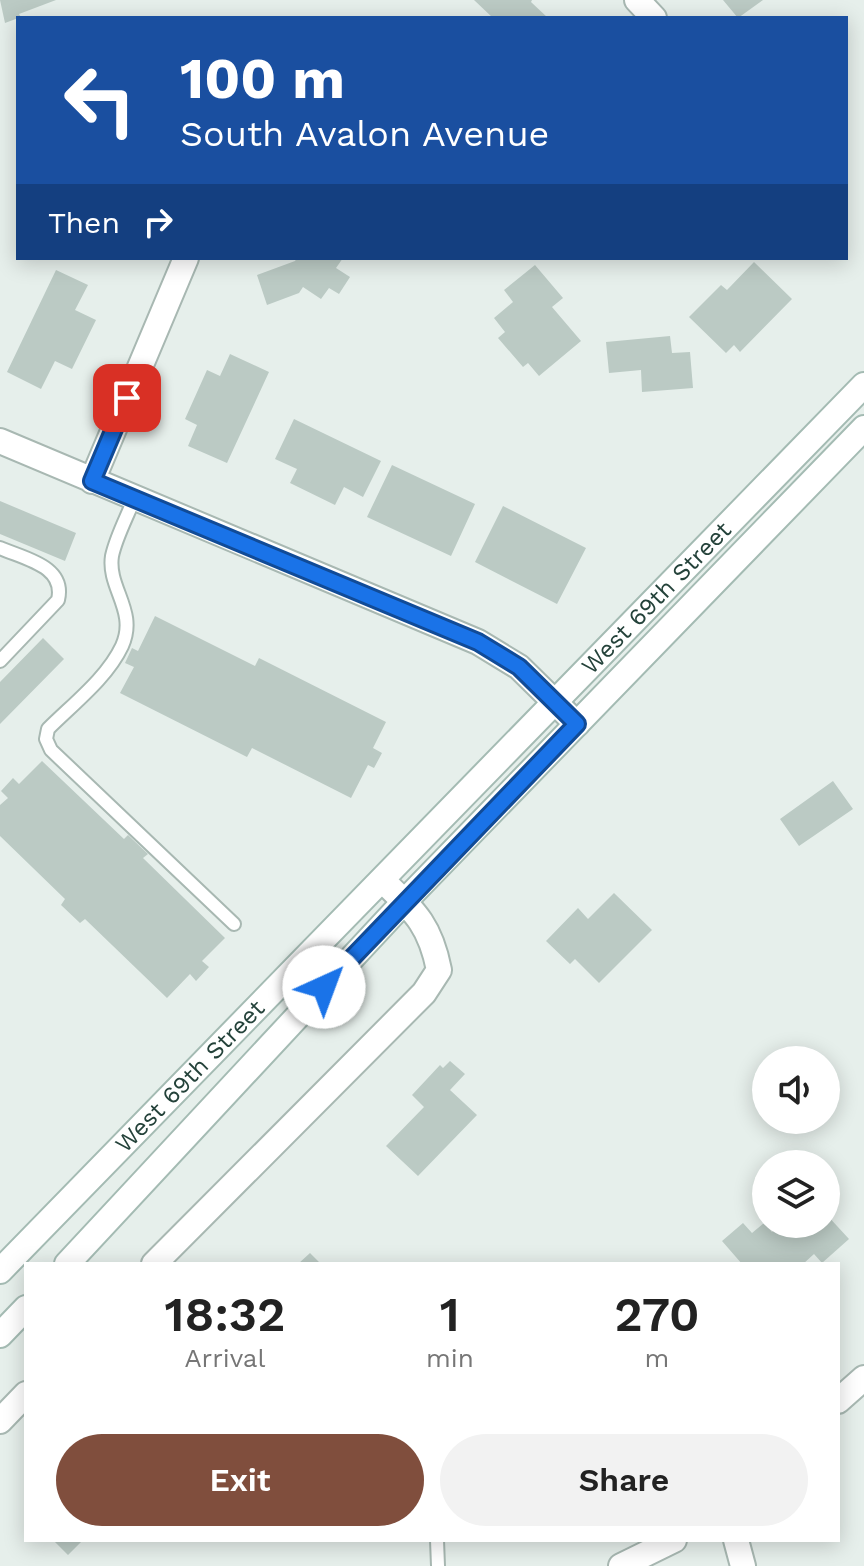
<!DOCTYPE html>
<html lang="en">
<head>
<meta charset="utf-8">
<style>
	body { margin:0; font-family:"Work Sans",sans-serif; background:#f2f2f2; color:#222; height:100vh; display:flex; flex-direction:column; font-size:30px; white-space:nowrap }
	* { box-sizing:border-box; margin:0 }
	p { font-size:26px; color:#767676 }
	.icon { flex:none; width:44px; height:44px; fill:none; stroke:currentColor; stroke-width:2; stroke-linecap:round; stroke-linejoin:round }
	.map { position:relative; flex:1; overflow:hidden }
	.panel { position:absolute; left:24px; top:1262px; width:816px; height:280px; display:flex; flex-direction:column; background:#fff; border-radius:0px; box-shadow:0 4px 20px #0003 }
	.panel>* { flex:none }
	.guide { position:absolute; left:16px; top:16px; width:832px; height:244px; border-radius:0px; box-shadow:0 4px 20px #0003; background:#1a4fa0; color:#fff; overflow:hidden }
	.tools { position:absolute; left:752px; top:1046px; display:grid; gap:16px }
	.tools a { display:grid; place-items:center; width:88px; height:88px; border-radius:50%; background:#fff; box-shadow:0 4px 20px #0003; font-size:40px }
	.pin { position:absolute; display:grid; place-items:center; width:68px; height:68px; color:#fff; margin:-34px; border-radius:16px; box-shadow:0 4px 12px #0006 }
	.me { position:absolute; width:88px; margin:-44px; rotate:43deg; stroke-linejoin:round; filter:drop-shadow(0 0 6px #0008) }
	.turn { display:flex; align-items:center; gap:28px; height:168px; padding:0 32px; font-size:36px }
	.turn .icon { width:104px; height:104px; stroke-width:2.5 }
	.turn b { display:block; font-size:56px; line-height:68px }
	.then { display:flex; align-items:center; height:76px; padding:0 32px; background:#0003; gap:16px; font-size:30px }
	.eta { display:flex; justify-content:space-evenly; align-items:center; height:136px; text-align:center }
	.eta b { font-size:48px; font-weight:600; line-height:56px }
	.primary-button { display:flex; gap:16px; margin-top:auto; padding:16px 32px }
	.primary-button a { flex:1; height:92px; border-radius:48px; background:#804e3d; color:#fff; font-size:32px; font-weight:600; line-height:92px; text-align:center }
	.primary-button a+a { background:#f2f2f2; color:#222 }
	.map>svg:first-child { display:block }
	.building { fill:#bbcac4 }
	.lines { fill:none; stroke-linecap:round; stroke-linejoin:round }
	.lane-casing { stroke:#a8b8b2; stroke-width:16 }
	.street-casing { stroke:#a8b8b2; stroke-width:28 }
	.secondary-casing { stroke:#a4bbb3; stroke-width:28 }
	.lane { stroke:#fff; stroke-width:12 }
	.street { stroke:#fff; stroke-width:24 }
	.secondary { stroke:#fff; stroke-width:24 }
	.route-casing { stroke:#114b97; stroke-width:20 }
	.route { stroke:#1a73e8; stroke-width:14 }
	.labels { text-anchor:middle; stroke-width:8; stroke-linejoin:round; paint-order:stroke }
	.street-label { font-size:24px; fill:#24423a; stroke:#f7fbf9 }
</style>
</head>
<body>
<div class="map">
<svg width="864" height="1566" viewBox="0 0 864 1566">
	<rect width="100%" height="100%" fill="#e6efeb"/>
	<path class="building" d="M0,0H56L19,14L21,17L5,23Z
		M474,0H532L531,2L548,18H493Z
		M723,0H763L738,18Z
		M297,258H343L336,268L350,277L339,294L329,288L321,299L303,287L299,293L267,305L257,275L295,261Z
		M754,262L792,299L740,352L734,345L726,353L689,317L721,285L727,290Z
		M535,265L563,298L552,307L581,341L539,376L528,363L523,367L498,338L505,332L494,318L513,302L504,290Z
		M56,270L88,285L75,310L96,320L72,369L55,361L41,389L7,372Z
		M670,336L672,353L690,352L693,388L642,392L641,370L609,373L606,342Z
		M230,354L269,372L227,463L188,446L197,425L185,419L207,370L220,376Z
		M294,419L381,461L363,497L344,487L335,505L290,483L297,469L275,459Z
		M392,465L475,504L451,556L367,517Z
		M0,501L76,533L65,561L0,534Z
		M503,506L586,548L557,604L475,562Z
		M155,616L255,666L259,658L386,722L373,748L382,753L374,768L368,765L351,798L252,748L247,757L120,693L134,667L125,663L132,648L138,651Z
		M43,638L64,659L0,724V682Z
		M42,761L124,839L128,835L148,854L143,858L225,938L202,961L209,967L196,981L190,974L167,998L85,919L80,923L61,905L65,899L0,836V805L8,798L1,791L13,778L19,784Z
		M833,781L853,809L799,846L780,819Z
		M614,893L652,930L599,983L575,959L570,964L546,941L578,908L588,919Z
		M450,1061L465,1074L450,1090L477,1115L418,1176L386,1146L424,1107L412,1095L440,1065L443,1068Z
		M826,1214L849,1239L822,1263L814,1254L803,1264H742L722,1241L743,1223L752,1233L764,1223L772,1232L780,1224H826Z
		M310,1253L321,1264H298Z
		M53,1540H83L68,1555Z"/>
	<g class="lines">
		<g class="lane-casing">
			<path id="lane" d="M134,499C127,517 116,537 112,556C107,588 138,611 122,646C107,678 73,704 48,729L46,739L51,750L234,924
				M0,548C25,559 66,566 58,600L0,661
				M437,1540L438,1566"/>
		</g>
		<g class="street-casing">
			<path id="street" d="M637,0L654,18
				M0,441L478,642L519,667L577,724
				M92,481L186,258
				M154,1264L424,993L439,970C430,924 414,911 382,880
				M838,1401L864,1378
				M0,1421L26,1394
				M736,1540L743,1566
				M621,1566L674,1540"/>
		</g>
		<g class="secondary-casing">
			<g id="secondary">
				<path d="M67,1264L404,902L864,428"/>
				<path id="s1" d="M0,1271L864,385"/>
				<path d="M0,1335L26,1308"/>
			</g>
		</g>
		<use href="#lane" class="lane"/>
		<use href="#street" class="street"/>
		<use href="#secondary" class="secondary"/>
	</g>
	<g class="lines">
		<g class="route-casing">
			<path id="route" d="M127,398L92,481L478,642L519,667L577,724L324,987"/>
		</g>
		<use href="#route" class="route"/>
	</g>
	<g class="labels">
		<g class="street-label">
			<text dy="8" stroke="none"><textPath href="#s1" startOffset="940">West 69th Street</textPath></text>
			<text dy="8" stroke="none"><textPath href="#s1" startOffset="272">West 69th Street</textPath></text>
		</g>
	</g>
</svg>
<div class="tools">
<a><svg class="icon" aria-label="sound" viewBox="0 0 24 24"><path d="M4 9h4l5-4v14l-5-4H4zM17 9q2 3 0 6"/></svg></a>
<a><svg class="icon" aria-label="layers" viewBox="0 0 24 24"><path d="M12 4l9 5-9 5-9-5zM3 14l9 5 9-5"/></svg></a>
</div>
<div class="pin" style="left:127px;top:398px;background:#d93025"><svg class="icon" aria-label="arrive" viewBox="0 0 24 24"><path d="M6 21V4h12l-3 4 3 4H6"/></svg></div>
<svg class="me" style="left:324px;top:987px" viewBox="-20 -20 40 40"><circle r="19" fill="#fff"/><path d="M0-13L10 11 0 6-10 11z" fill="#1a73e8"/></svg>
<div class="guide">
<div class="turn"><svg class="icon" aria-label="left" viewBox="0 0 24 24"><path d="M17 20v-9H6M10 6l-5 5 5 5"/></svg><div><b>100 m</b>South Avalon Avenue</div></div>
<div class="then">Then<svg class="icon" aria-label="right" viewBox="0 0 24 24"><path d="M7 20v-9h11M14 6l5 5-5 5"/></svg></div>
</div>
<section class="panel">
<div class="eta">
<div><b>18:32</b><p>Arrival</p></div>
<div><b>1</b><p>min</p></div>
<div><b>270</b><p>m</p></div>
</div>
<div class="primary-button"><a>Exit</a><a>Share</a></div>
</section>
</div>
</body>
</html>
